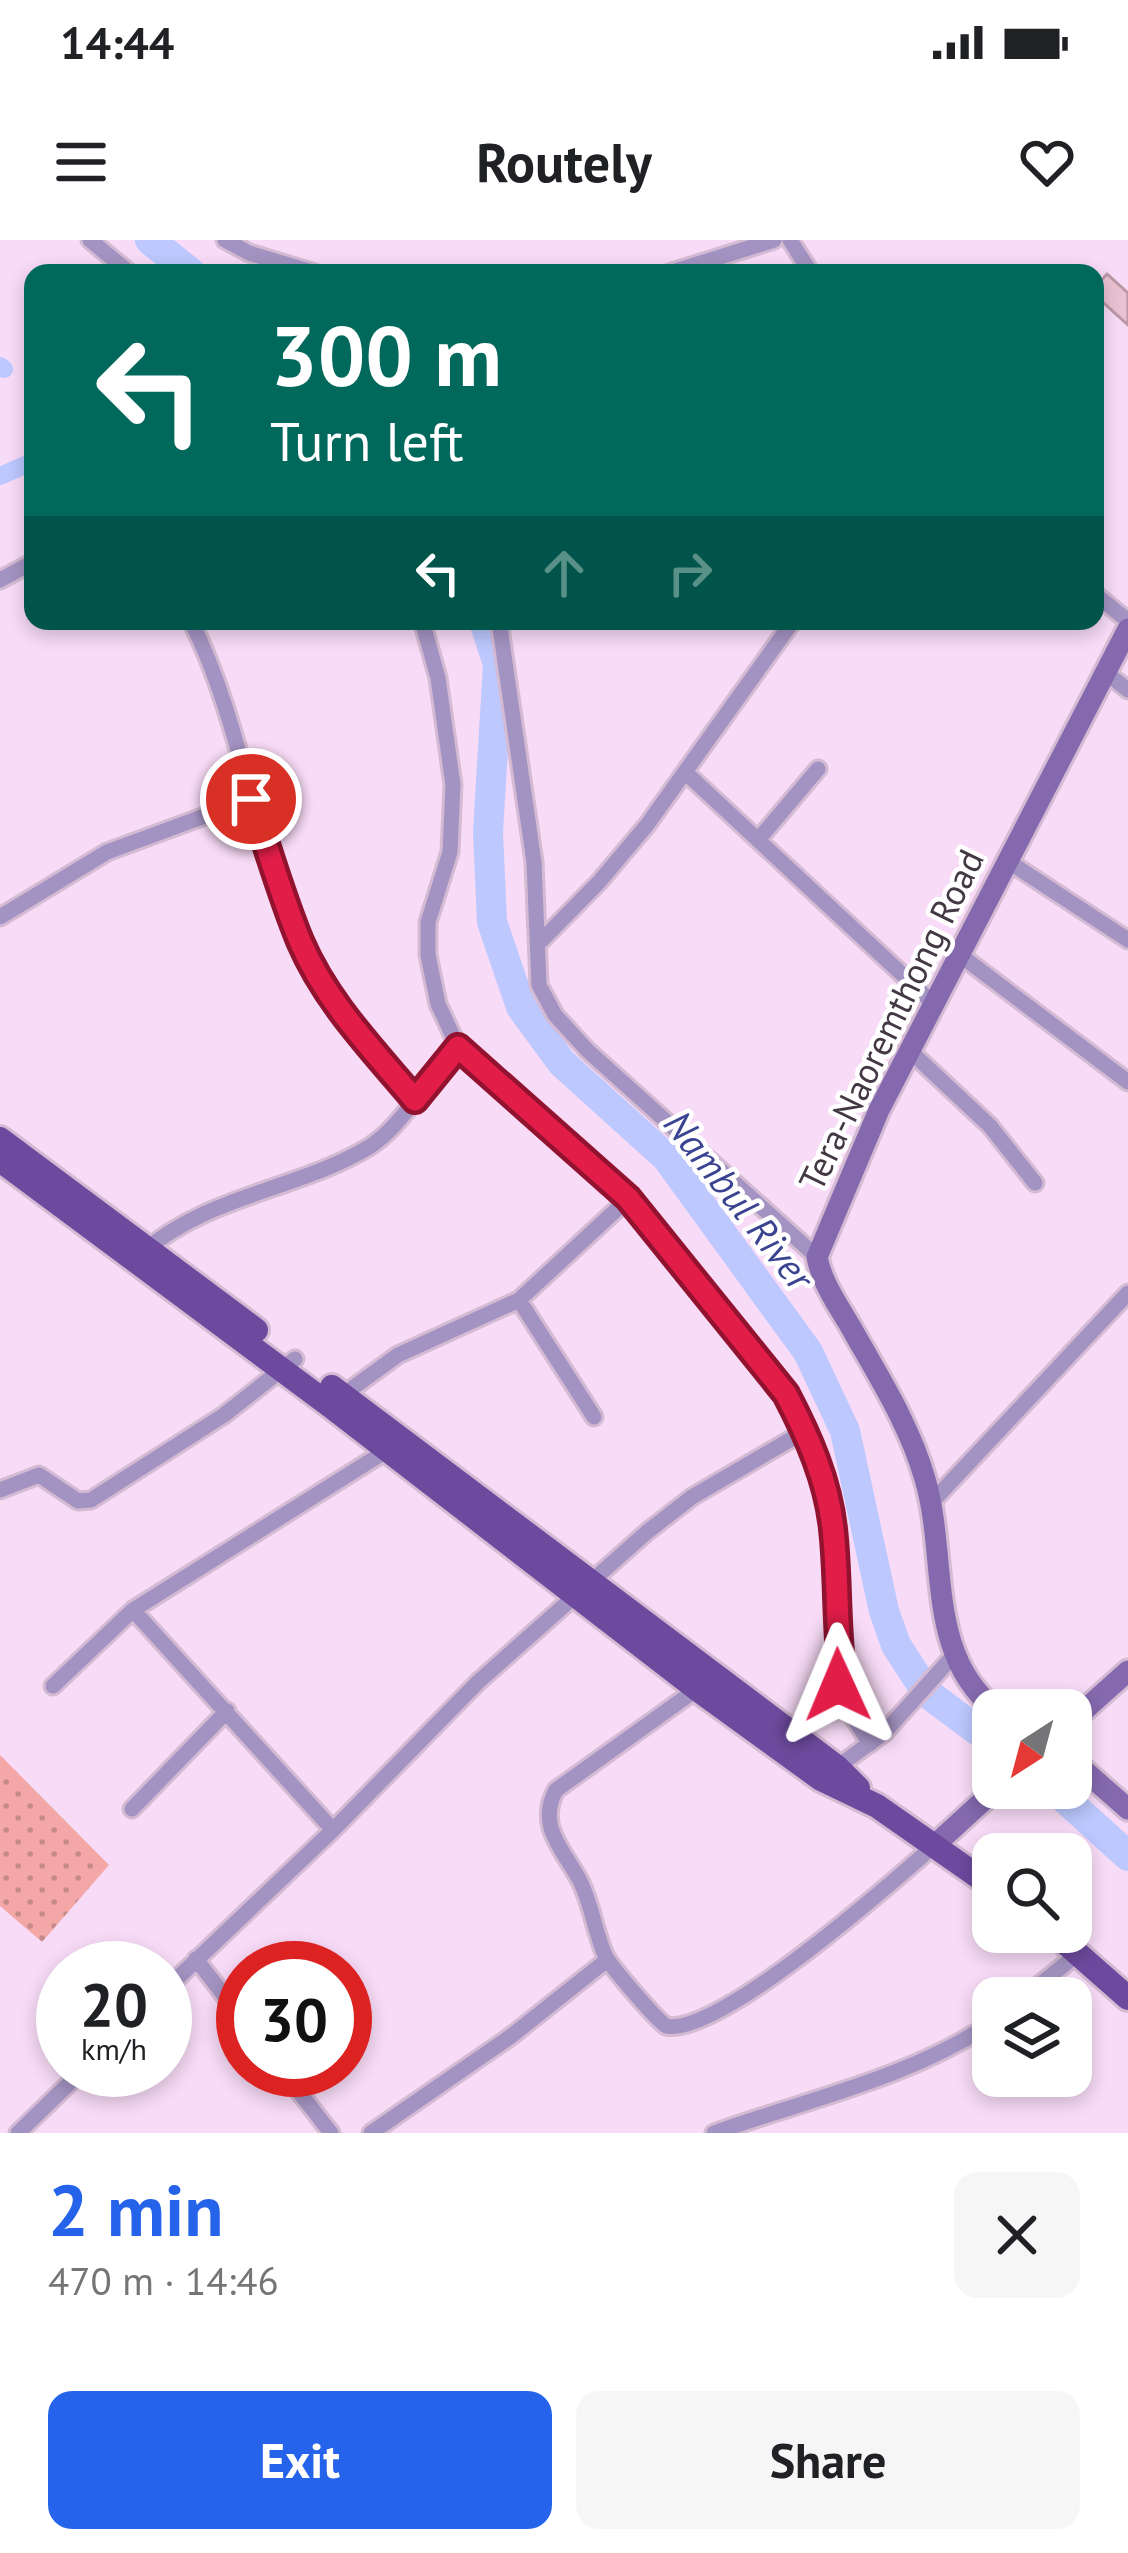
<!DOCTYPE html>
<html lang="en">
<head>
<meta charset="utf-8">
<style>
	body { margin:0; font-family:"PT Sans",sans-serif; background:#f6f6f6; color:#202124; height:100vh; display:flex; flex-direction:column; font-size:45px; white-space:nowrap }
	* { box-sizing:border-box; margin:0 }
	p { font-size:39px; color:#757577 }
	.icon { flex:none; width:66px; height:66px; fill:none; stroke:currentColor; stroke-width:2; stroke-linecap:round; stroke-linejoin:round }
	.map { position:relative; height:1893px; overflow:hidden }
	.sheet { display:flex; flex-direction:column; background:#fff; flex:1 }
	.sheet>* { flex:none }
	.top-card { position:absolute; left:24px; top:24px; width:1080px; height:366px; border-radius:24px; box-shadow:0 6px 18px #0003; background:#00695c; color:#fff; overflow:hidden }
	.needle { width:78px; rotate:216deg }
	.controls { position:absolute; left:972px; top:1449px; display:grid; gap:24px }
	.controls a { display:grid; place-items:center; width:120px; height:120px; border-radius:24px; background:#fff; box-shadow:0 6px 18px #0003; font-size:60px }
	.speed { position:absolute; left:36px; top:1701px; display:flex; gap:24px; font-size:60px; font-weight:700; text-align:center }
	.speed>* { display:grid; place-content:center; width:156px; height:156px; border-radius:50%; background:#fff; box-shadow:0 6px 18px #0003; line-height:1 }
	.speed small { font-size:30px; font-weight:400 }
	.speed .limit { border:18px solid #d22; background:#fff; color:#111 }
	.pin { position:absolute; display:grid; place-items:center; width:102px; height:102px; color:#fff; margin:-51px; border:6px solid #fff; border-radius:50%; box-shadow:0 3px 12px #0007 }
	.me { position:absolute; width:132px; margin:-66px; rotate:359deg; stroke-linejoin:round; filter:drop-shadow(0 0 9px #0008) }
	.turn { display:flex; align-items:center; gap:42px; height:252px; padding:0 48px; font-size:54px }
	.turn .icon { width:156px; height:156px; stroke-width:2.5 }
	.turn b { display:block; font-size:84px; line-height:102px }
	.lanes { display:flex; align-items:center; height:114px; padding:0 48px; background:#0003; justify-content:center; gap:60px; direction:ltr }
	.lanes .off { opacity:.35 }
	.round { display:grid; place-items:center; flex:none; width:126px; height:126px; border-radius:24px; background:#f6f6f6 }
	.headline { display:flex; align-items:center; justify-content:space-between; height:204px; padding:0 48px }
	h1 { font-size:72px; font-weight:800; line-height:90px; color:#2563eb }
	.action { display:flex; gap:24px; margin-top:auto; padding:24px 48px }
	.action a { flex:1; height:138px; border-radius:24px; background:#2563eb; color:#fff; font-size:48px; font-weight:800; line-height:138px; text-align:center }
	.action a+a { background:#f6f6f6; color:#202124 }
	.status { display:flex; justify-content:space-between; align-items:center; height:84px; padding:0 60px; background:#fff; direction:ltr }
	.status svg { height:33px; fill:currentColor }
	header { display:flex; justify-content:space-between; align-items:center; height:156px; padding:0 48px; background:#fff; font-size:54px; font-weight:800 }
	.map>svg:first-child { display:block }
	.park { fill:url(#park-dots) }
	.lines { fill:none; stroke-linecap:round; stroke-linejoin:round }
	.canal { stroke:#bcc8fe; stroke-width:18 }
	.river { stroke:#bcc8fe; stroke-width:30 }
	.building { fill:#eac3d2; stroke:#bc97a5; stroke-width:3 }
	.street-casing { stroke:#d4bad3; stroke-width:21 }
	.secondary-casing { stroke:#d4bad3; stroke-width:27 }
	.primary-casing { stroke:#d4bad3; stroke-width:30 }
	.street { stroke:#a393c2; stroke-width:15 }
	.secondary { stroke:#8469ae; stroke-width:21 }
	.primary { stroke:#6d4a9e; stroke-width:24 }
	.route-casing { stroke:#92132f; stroke-width:30 }
	.route { stroke:#e11d48; stroke-width:21 }
	.labels { text-anchor:middle; stroke-width:9; stroke-linejoin:round; paint-order:stroke }
	.street-label { font-size:36px; fill:#433843; stroke:#fff }
	.water-label { font-size:39px; font-style:italic; fill:#3b4491; stroke:#fff }
</style>
</head>
<body>
<div class="status"><b>14:44</b><svg viewBox="0 0 49 12"><path d="M0 12V9h3v3zM5 12V6h3v6zM10 12V3h3v9zM15 12V0h3v12zM26 1h20v11H26zM47 4h2v5h-2z"/></svg></div>
<header><svg class="icon" aria-label="menu" viewBox="0 0 24 24"><path d="M4 6h16M4 12h16M4 18h16"/></svg>Routely<svg class="icon" aria-label="heart" viewBox="0 0 24 24"><path d="M12 20l-8-8c-3-5 5-10 8-4 3-6 11-1 8 4z"/></svg></header>
<div class="map">
<svg width="1128" height="1893" viewBox="0 0 1128 1893">
	<defs>
		<pattern id="park-dots" width="8" height="8" patternUnits="userSpaceOnUse" patternTransform="scale(3)"><rect width="8" height="8" fill="#f3a8a7"/><path d="M2 2h.1M6 6h.1" fill="none" stroke="#c68a8a" stroke-width="1.8" stroke-linecap="round"/></pattern>
	</defs>
	<rect width="100%" height="100%" fill="#f8dbf7"/>
	<path class="park" d="M0,1515L109,1625L42,1702L0,1666Z"/>
	<g class="lines">
		<path class="canal" d="M0,126L4,129
			M0,236L25,225"/>
		<path class="river" d="M150,0L191,33
			M484,381L498,424L488,592L492,682L521,767L562,823L667,918L808,1112L845,1191L884,1371L896,1405L927,1453L993,1502
			M1053,1548L1128,1616"/>
	</g>
	<path class="building" d="M1107,34L1128,53V85L1095,55V47Z"/>
	<g class="lines">
		<g class="street-casing">
			<path id="street" d="M90,0L130,33
				M225,0L249,13L315,33
				M790,0L811,33
				M669,33L774,0
				M0,340L33,322
				M1095,354L1128,381
				M499,381L534,622L539,745L555,775L587,810L817,1017
				M1105,432L1128,450
				M685,532L934,764
				M758,600L818,529
				M1006,620L1128,700
				M0,677L107,612L251,559
				M540,702L599,642L647,585L793,381
				M960,715L1128,842
				M458,807L629,958L786,1154L805,1191
				M910,811L990,886L1035,943
				M415,860L458,807L438,764L428,715V682L450,612L453,545L438,438L422,381
				M141,1014C207,955 298,950 369,907C388,895 402,877 415,860C373,811 330,763 302,704C253,601 242,483 191,381
				M519,1060L594,1177
				M343,1155L398,1115L519,1060L629,958
				M0,1250L39,1235L78,1261L91,1260L224,1175L295,1119
				M932,1262L1128,1053
				M133,1370L333,1590
				M53,1446L133,1370L386,1211
				M697,1449L556,1550C536,1587 565,1611 581,1643C592,1666 595,1692 605,1715C610,1726 655,1778 666,1786C717,1798 893,1642 936,1604
				M833,1530L884,1493L954,1415
				M132,1569L227,1471
				M196,1719L243,1780
				M165,1750L333,1590L478,1442L647,1292L692,1257L805,1191L824,1243L833,1285L839,1455L870,1504
				M1023,1758L1079,1713
				M282,1830L331,1893
				M18,1893L83,1830
				M371,1893L510,1797L607,1720
				M714,1893C808,1859 908,1839 993,1782"/>
		</g>
		<g class="secondary-casing">
			<path id="secondary" d="M996,1470C925,1414 948,1317 925,1239C910,1186 880,1139 853,1091C840,1068 822,1044 817,1017L879,870L1128,389
				M1071,1482L1128,1431
				M1071,1519L1128,1569
				M936,1604L997,1548"/>
		</g>
		<g class="primary-casing">
			<path id="primary" d="M0,899L256,1090
				M0,920L332,1167L697,1449L821,1539L877,1566L993,1647
				M332,1147L837,1527L858,1548
				M1053,1692L1128,1758"/>
		</g>
		<use href="#street" class="street"/>
		<use href="#secondary" class="secondary"/>
		<use href="#primary" class="primary"/>
	</g>
	<g class="lines">
		<g class="route-casing">
			<path id="route" d="M251,559C267,605 281,655 300,701C326,762 373,810 415,860L458,807L628,958L786,1154C808,1196 828,1241 833,1289C838,1333 836,1378 841,1423L838,1445"/>
		</g>
		<use href="#route" class="route"/>
	</g>
	<g class="labels">
		<g class="street-label">
			<text transform="translate(891 780) rotate(-64)" y="13">Tera-Naoremthong Road</text>
		</g>
		<g class="water-label">
			<text transform="translate(739 960) rotate(52)" y="14">Nambul River</text>
		</g>
	</g>
</svg>
<div class="controls">
<a><svg class="needle" viewBox="-14 -14 28 28"><path d="M0-13l5 13h-10z" fill="#e53935"/><path d="M0 13l5-13h-10z" fill="#757577"/></svg></a>
<a><svg class="icon" aria-label="search" viewBox="0 0 24 24"><circle cx="10" cy="10" r="6"/><path d="M15 15l6 6"/></svg></a>
<a><svg class="icon" aria-label="layers" viewBox="0 0 24 24"><path d="M12 4l9 5-9 5-9-5zM3 14l9 5 9-5"/></svg></a>
</div>
<div class="speed"><div>20<small>km/h</small></div><div class="limit">30</div></div>
<div class="pin" style="left:251px;top:559px;background:#d93025"><svg class="icon" aria-label="arrive" viewBox="0 0 24 24"><path d="M6 21V4h12l-3 4 3 4H6"/></svg></div>
<svg class="me" style="left:838px;top:1445px" viewBox="-20 -20 40 40"><path d="M0-17L14 15 0 8-14 15z" fill="#e11d48" stroke="#fff" stroke-width="4"/></svg>
<div class="top-card">
<div class="turn"><svg class="icon" aria-label="left" viewBox="0 0 24 24"><path d="M17 20v-9H6M10 6l-5 5 5 5"/></svg><div><b>300 m</b>Turn left</div></div>
<div class="lanes"><svg class="icon" aria-label="left" viewBox="0 0 24 24"><path d="M17 20v-9H6M10 6l-5 5 5 5"/></svg><svg class="icon off" aria-label="ahead" viewBox="0 0 24 24"><path d="M12 20V5M6 11l6-6 6 6"/></svg><svg class="icon off" aria-label="right" viewBox="0 0 24 24"><path d="M7 20v-9h11M14 6l5 5-5 5"/></svg></div>
</div>
</div>
<section class="sheet">
<div class="headline"><div><h1>2 min</h1><p>470 m · 14:46</p></div><a class="round"><svg class="icon" aria-label="close" viewBox="0 0 24 24"><path d="M6 6l12 12M18 6L6 18"/></svg></a></div>
<div class="action"><a>Exit</a><a>Share</a></div>
</section>
</body>
</html>
